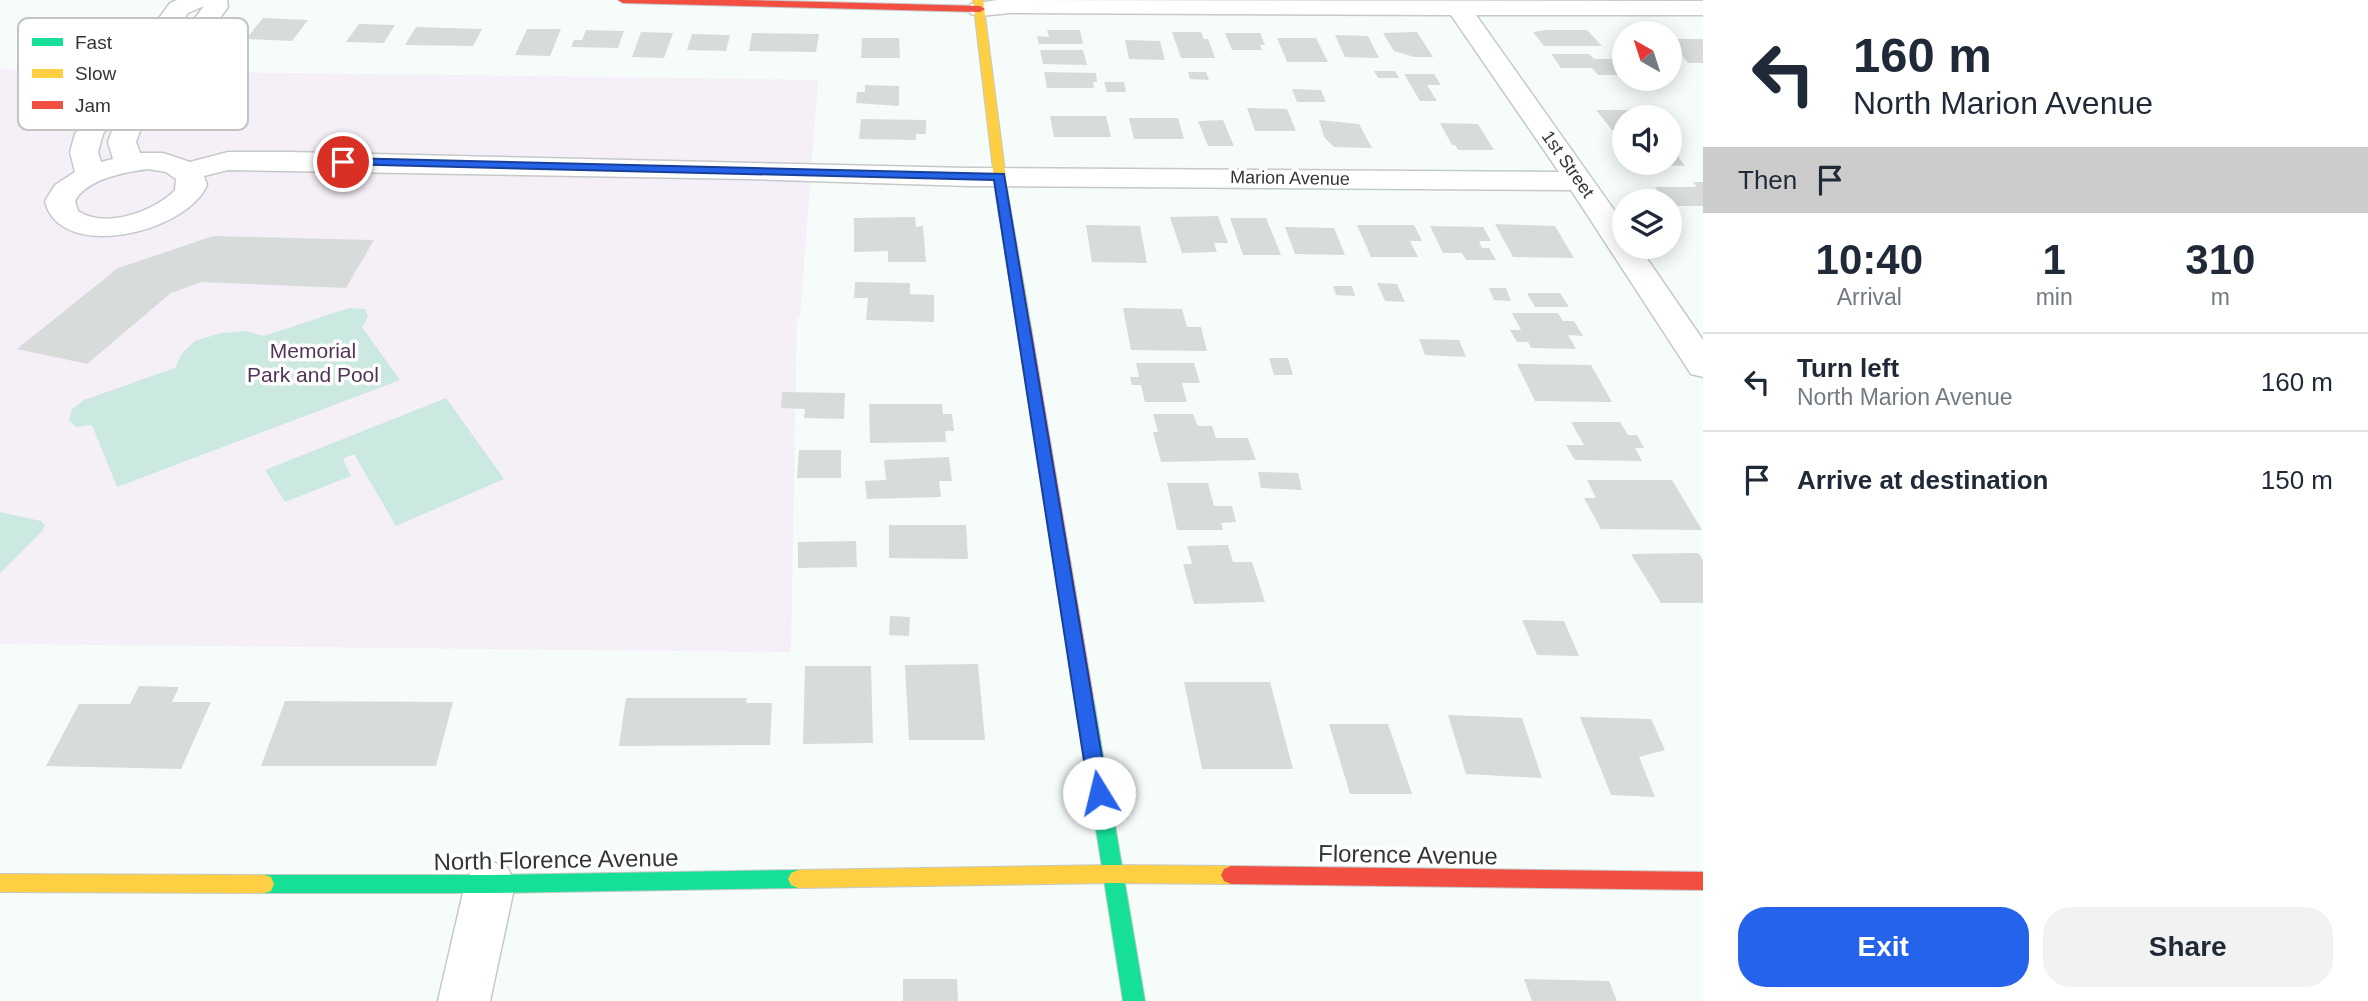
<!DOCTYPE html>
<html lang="en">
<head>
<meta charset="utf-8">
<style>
	body { margin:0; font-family:Arial,sans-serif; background:#f2f2f3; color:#1f2937; height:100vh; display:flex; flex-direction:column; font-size:26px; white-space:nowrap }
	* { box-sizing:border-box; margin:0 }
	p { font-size:23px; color:#747a83 }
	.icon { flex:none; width:38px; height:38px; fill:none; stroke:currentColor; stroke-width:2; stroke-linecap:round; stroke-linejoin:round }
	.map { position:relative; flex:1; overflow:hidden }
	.panel { display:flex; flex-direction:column; background:#fff; width:665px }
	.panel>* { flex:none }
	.banner { background:#fff; color:#1f2937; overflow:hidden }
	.needle { width:46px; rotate:321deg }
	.tools { position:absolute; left:1612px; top:21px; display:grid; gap:14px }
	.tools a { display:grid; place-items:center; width:70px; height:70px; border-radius:50%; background:#fff; box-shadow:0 4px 18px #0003; font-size:35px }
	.pin { position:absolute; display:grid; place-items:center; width:60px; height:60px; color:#fff; margin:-30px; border:4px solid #fff; border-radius:50%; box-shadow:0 2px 7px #0007 }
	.me { position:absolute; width:77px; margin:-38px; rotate:351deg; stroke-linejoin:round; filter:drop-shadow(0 0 5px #0008) }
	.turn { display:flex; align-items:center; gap:24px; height:147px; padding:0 35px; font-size:32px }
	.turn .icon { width:91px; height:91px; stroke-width:2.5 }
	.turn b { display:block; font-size:49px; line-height:60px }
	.then { display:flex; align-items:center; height:66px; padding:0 35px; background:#0003; gap:14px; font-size:26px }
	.eta { display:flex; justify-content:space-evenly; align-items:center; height:119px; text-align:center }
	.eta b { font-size:42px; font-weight:700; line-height:49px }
	.action { display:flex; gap:14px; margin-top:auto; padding:14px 35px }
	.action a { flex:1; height:80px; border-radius:28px; background:#2563eb; color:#fff; font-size:28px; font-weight:700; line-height:80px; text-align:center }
	.action a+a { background:#f2f2f3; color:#1f2937 }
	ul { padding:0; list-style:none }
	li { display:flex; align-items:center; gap:21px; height:98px; padding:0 35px; border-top:2px solid #e0e1e3 }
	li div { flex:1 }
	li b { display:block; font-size:26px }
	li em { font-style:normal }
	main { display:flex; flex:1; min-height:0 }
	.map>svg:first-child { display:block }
	.green { fill:#f5eff8 }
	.water { fill:#cbe8e1 }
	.building { fill:#d7dcdb }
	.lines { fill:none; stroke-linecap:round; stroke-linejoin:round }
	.street-casing { stroke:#c5c9c8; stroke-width:3 }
	.fast-casing { stroke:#c5c9c8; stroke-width:2 }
	.slow-casing { stroke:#c5c9c8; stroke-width:2 }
	.jam-casing { stroke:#c5c9c8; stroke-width:2 }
	.street { fill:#fefffe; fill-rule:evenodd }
	.fast { fill:#16e098; fill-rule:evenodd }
	.slow { fill:#ffcf43; fill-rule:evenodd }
	.jam { fill:#f24e42; fill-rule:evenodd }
	.route { fill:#2563eb; stroke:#184099; stroke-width:2 }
	.labels { text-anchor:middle; stroke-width:7; stroke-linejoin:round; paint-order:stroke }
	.far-street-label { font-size:18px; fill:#323635; stroke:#fff }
	.park-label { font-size:21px; fill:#523459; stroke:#fff }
	.near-street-label { font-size:24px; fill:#323635; stroke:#fff }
	.key { fill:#fff; stroke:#c2c3c2; stroke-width:2 }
	.key-label { font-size:19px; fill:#323635 }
</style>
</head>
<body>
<main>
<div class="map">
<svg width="1703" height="1001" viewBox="0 0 1703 1001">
	<rect width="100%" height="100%" fill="#f6fcfa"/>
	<path class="green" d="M0,69L818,80L800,317L797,318L791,652L0,644Z"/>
	<path class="water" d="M349,308L365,309L368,317L362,327L400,380L117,487L92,425L76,427L69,420L72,409L84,400L175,368L182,353L195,341L221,333L246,331L264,336Z
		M446,398L504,479L396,526L354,454L343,459L351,476L285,502L265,470Z
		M0,512L41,521L45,526L42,531L0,573Z"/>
	<path class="building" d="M263,18L308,20L292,41L246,39Z
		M359,24L395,25L384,43L346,42Z
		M416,27L482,29L473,46L405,45Z
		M527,29H561L550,56L515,55Z
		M586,30L624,31L618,48L571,47L574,40H582Z
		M1047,30H1080L1083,44H1039L1037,36L1049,37Z
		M1546,30H1587L1602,46H1544L1533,32Z
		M641,32L673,33L664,58L632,57Z
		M1172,32H1201L1204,39H1208L1215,58H1181Z
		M1417,32L1433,57H1414L1394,51L1383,33Z
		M752,33L819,34L816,52L749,51Z
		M1225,33H1260L1265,45H1260L1262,50H1232Z
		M692,34L730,35L726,51L687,50Z
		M1335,35L1368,36L1379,58L1345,57Z
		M862,38H899L900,58H861Z
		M1277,38H1316L1328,62H1287Z
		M1670,39H1703V63H1688Z
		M1125,40L1160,41L1165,60L1129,59Z
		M1040,50H1083L1087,65L1043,64Z
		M1551,54H1589L1594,59H1613L1624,75H1598L1592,68H1561Z
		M1374,71H1395L1399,78H1378Z
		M1044,72L1096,73L1097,82H1093L1094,88H1047Z
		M1188,72H1206L1209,80L1190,79Z
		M1404,74H1434L1441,85H1427L1437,101H1420Z
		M1104,82H1124L1126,92H1107Z
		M865,85L899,86V106L856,103L857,92H865Z
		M1292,89L1321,90L1326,102H1297Z
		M1247,108L1287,109L1296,131H1255Z
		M1596,110H1634L1640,117H1624V136H1622L1617,130H1612Z
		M1050,116H1106L1111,137H1054Z
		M1129,118H1178L1184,139H1134Z
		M861,119L926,120V134H916V140L859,139Z
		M1223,120L1234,146H1208L1198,121Z
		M1319,120L1359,124L1372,148L1334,147L1324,137Z
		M1440,123L1478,124L1494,150H1458L1455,145H1452Z
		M1670,152L1676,153L1685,166L1659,165L1663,171L1640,170L1636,163H1670Z
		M1693,182H1703V206H1670V201H1666L1655,187H1697Z
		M1218,216L1228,243H1214L1217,252L1182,253L1170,217Z
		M915,217L916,227L923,226L926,262H888V251L854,252V218Z
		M1230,218H1266L1281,255H1243Z
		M1495,224L1555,226L1574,258L1513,257Z
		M1086,225L1140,226L1147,263L1092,262Z
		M1357,225H1414L1422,241H1410L1418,257H1371Z
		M1430,226L1483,227L1491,241H1479L1482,248H1489L1496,260H1466L1462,253H1443Z
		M1285,227L1334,228L1345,255L1295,254Z
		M213,236L374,240L346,288L201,282L171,293L87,364L17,349L118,268Z
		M855,282L910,283V294L934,295V322L866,320L868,298H854Z
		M1377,283L1397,284L1405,302L1385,301Z
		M1333,286H1352L1355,296L1336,295Z
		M1489,288H1506L1511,301L1494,300Z
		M1527,293H1560L1569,307H1535Z
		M1123,308L1182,309L1187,327H1201L1207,351L1131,350Z
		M1512,313H1558L1563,321H1574L1583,336L1568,335L1576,349L1531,348L1528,342H1517L1510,330H1521Z
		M1419,339L1459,340L1466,357L1425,355Z
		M1269,358H1288L1293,375H1274Z
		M1136,363H1194L1200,383H1182L1187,402H1145L1141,385H1132L1130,377H1139Z
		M1517,364L1591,365L1612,402L1535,401Z
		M782,392L845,393L844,419L804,418L805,409L781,408Z
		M869,404H942L943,414H952L954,431H945L946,442L870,443Z
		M1153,414H1193L1198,426H1212L1216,438H1248L1256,460L1161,462L1153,432H1158Z
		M1571,422H1620L1628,435H1637L1644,448H1635L1642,461L1575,460L1566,445H1584Z
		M799,450H841V478H797Z
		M949,457L952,481H939L941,497L867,499L865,481L886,480L884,460Z
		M1258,472L1298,473L1302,490L1261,488Z
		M1587,480H1672L1702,530L1601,529L1584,498H1596Z
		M1167,483H1208L1214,506H1232L1236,522L1221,523L1223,530H1177Z
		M889,525H966L968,559L889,558Z
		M856,541L857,567L798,568V542Z
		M1228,545L1233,562H1252L1265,602L1194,604L1183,564H1192L1187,546Z
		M1698,553L1703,560V603H1661L1631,554Z
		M890,616L910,617L909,636L889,635Z
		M1522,620L1564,621L1579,656L1537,655Z
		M978,664L985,740H909L905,665Z
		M805,666H871L873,743L803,744Z
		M1184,682H1270L1293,769H1202Z
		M139,686L179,687L172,702H211L181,769L46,766L79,704H130Z
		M626,698H747L746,703H772L770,745L619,746Z
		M285,701L453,702L436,766H261Z
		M1448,715L1522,718L1542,778L1466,774Z
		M1580,717L1651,719L1665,750L1639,757L1655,797L1611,795Z
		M1329,724H1388L1412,794H1350Z
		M903,979H957L958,1001H903Z
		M1524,979L1609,981L1617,1001H1532Z"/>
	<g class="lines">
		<g class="street-casing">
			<path id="street" d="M177,0H227L228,7L141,128L136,142L140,153H163L190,162L228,152H289L969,168L1559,172L1451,15L1010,13L980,16L971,14L968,9L971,4L997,0L1703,1V15H1476L1624,224V247H1639L1703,340V377L1691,374L1571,190L969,186L749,179L228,170L204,176L207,185C187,233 59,263 45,201L55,185L75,172L70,152L75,134L170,3ZM204,6L113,128L108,142L113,159L101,162L98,152L103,134L188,13ZM148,169L166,172L176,179L175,190C154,212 105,229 78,211L75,201C86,179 125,172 148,169Z
				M490,861L508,868L515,884L490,1001H438L465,884L472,868Z"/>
		</g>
		<g class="fast-casing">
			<path id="fast" d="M1084,689L1090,691L1093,696L1145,1001H1123L1075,696L1078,691Z
				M798,870L805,873L808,879L805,885L798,888L490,893H264L257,891L254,884L257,877L264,875H490Z"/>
		</g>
		<g class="slow-casing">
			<path id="slow" d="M973,0H983L1008,195L1031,327L1024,331L1017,327L996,195Z
				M1112,865L1231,866L1238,869L1241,875L1238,881L1231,884L1112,883L798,888L791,885L788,879L791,873L798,870Z
				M0,874L264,875L271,877L274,884L271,891L264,893L0,892Z"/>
		</g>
		<g class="jam-casing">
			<path id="jam" d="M618,0H741L980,6L985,9L980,12L623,3Z
				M1024,323L1031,327L1093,696L1090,701L1084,703L1078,701L1075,696L1017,327Z
				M1231,866L1703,872V890L1231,884L1224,881L1221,875L1224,869Z"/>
		</g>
		<use href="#street" class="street"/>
		<use href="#fast" class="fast"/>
		<use href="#slow" class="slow"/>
		<use href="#jam" class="jam"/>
	</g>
	<path class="route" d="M343,158L1004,174L1108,793L1106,798L1099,801L1092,798L1089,793L994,180L339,164L337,162Z"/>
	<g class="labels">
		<g class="far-street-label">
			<text transform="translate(1568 164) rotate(55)" y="6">1st Street</text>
			<text transform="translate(1290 178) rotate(1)" y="6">Marion Avenue</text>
		</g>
		<g class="park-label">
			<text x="313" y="358">Memorial<tspan x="313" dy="24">Park and Pool</tspan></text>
		</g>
		<g class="near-street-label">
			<text transform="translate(1408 855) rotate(1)" y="8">Florence Avenue</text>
			<text transform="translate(556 860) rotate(-1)" y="8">North Florence Avenue</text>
		</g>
	</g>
	<rect x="18" y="18" width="230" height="112" rx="10" class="key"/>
	<rect x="32" y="38" width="31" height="8" fill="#16e098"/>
	<rect x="32" y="69" width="31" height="9" fill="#ffcf43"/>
	<rect x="32" y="101" width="31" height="8" fill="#f24e42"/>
	<g class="key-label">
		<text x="75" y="49">Fast</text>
		<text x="75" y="80">Slow</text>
		<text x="75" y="112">Jam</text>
	</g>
</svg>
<div class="tools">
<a><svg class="needle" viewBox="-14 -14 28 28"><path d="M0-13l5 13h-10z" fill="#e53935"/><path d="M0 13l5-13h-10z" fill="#747a83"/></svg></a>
<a><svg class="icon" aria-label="sound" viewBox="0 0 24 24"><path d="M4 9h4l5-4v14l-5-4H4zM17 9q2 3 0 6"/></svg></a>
<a><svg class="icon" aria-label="layers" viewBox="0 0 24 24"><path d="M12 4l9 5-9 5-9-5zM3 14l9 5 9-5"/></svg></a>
</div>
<div class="pin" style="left:343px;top:162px;background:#d93025"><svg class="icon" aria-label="arrive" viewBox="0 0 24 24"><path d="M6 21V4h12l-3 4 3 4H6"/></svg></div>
<svg class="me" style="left:1099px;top:793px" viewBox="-20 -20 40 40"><circle r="19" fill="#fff"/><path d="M0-13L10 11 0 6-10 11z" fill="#2563eb"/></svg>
</div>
<section class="panel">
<div class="banner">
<div class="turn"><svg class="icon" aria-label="left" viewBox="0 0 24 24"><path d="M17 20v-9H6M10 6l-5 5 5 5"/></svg><div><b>160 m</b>North Marion Avenue</div></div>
<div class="then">Then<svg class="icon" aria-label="arrive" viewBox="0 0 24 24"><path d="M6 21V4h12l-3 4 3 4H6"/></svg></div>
</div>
<div class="eta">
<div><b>10:40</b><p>Arrival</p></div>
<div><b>1</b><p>min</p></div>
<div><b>310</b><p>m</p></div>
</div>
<ul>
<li><svg class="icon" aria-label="left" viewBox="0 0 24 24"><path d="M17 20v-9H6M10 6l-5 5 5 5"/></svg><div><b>Turn left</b><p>North Marion Avenue</p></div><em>160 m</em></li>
<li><svg class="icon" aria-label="arrive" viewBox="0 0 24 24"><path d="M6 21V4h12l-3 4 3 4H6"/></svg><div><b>Arrive at destination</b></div><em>150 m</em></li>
</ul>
<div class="action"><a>Exit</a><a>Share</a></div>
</section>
</main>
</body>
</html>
